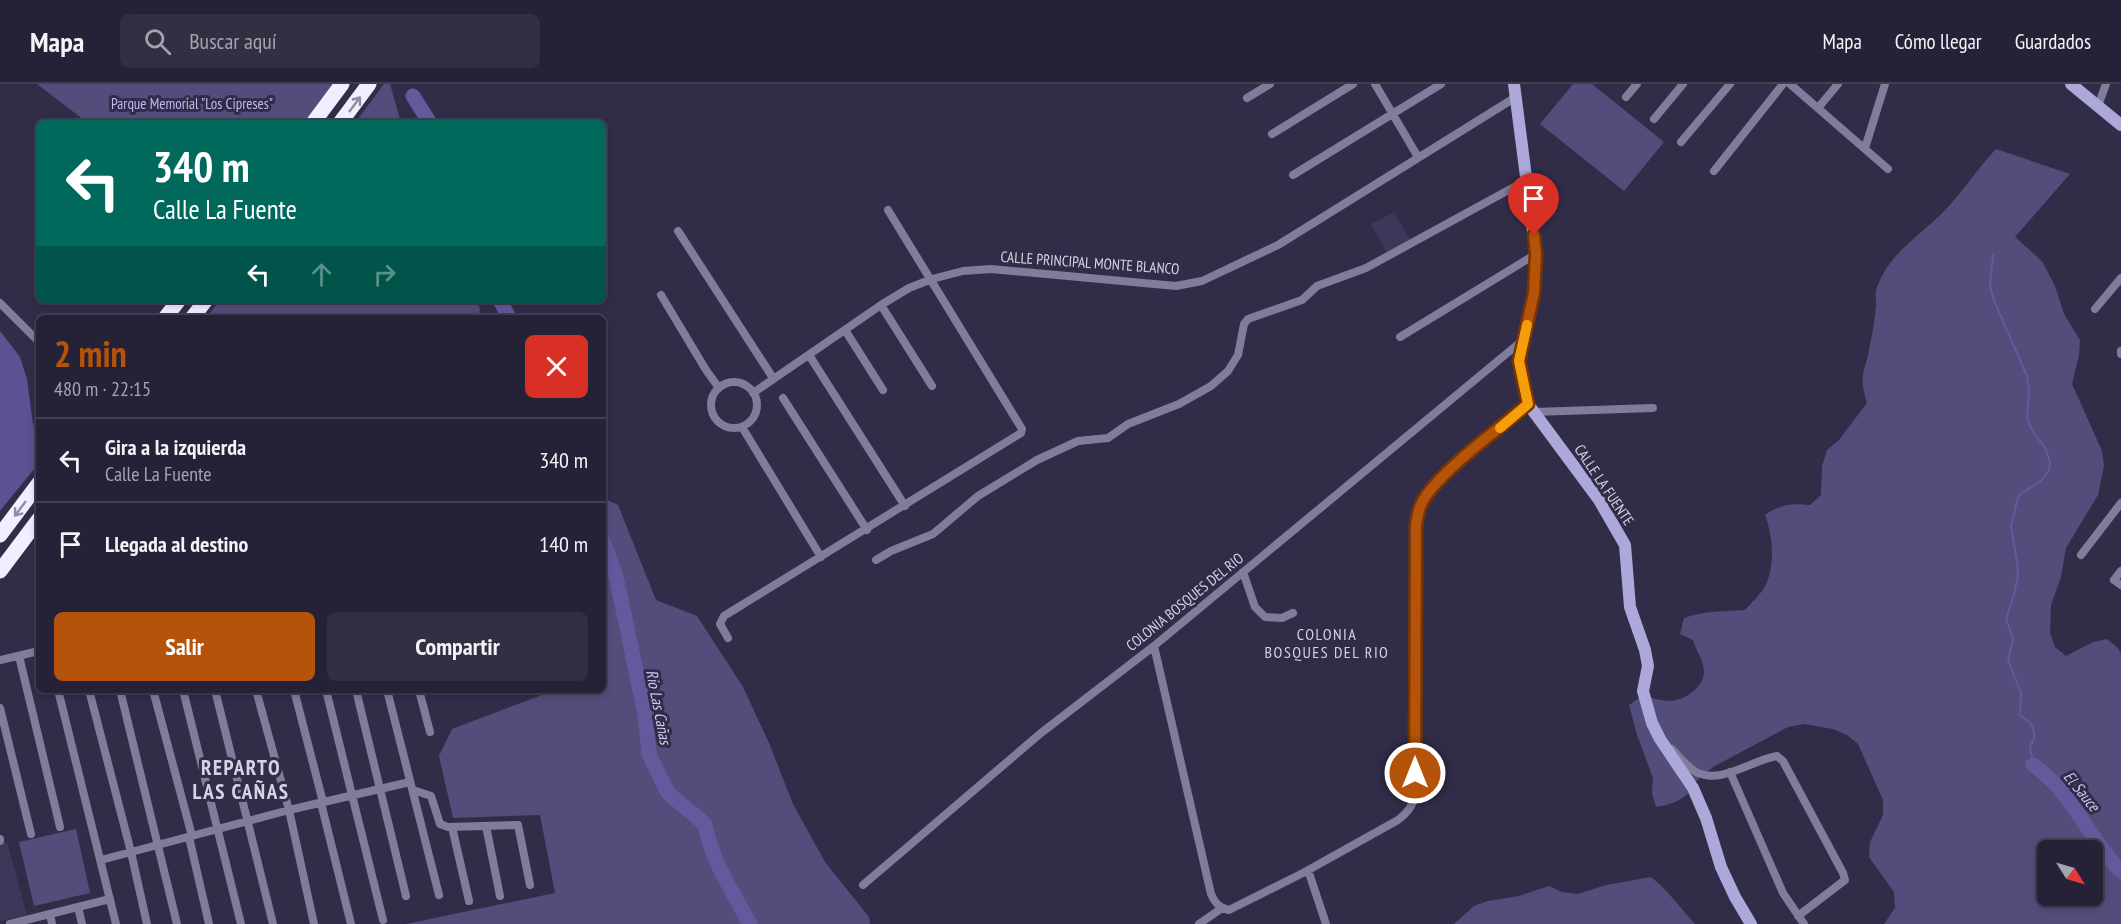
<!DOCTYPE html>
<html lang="es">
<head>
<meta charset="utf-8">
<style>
	body { margin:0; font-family:"PT Sans Narrow",sans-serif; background:#312f42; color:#f1f3f6; height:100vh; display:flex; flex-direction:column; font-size:22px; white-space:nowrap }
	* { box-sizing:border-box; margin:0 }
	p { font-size:20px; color:#a3a4ad }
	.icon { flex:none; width:33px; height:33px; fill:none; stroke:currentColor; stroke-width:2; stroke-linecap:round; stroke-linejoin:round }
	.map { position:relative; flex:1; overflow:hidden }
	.drawer { position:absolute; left:36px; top:231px; width:570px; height:378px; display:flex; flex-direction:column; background:#252237; border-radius:9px; box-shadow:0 3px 9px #0003,0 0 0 2px #423f52 }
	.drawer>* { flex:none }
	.guide { position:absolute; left:36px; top:36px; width:570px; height:183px; border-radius:9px; box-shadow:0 3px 9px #0003,0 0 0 2px #423f52; background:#00695c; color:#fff; overflow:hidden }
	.needle { width:39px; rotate:127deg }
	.controls { position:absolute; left:2037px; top:756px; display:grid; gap:12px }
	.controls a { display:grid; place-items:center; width:66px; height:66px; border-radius:9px; background:#252237; box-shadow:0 3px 9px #0003,0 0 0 2px #423f52; font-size:30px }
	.pin { position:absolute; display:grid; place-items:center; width:51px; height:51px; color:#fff; margin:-62px -26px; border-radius:50% 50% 50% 0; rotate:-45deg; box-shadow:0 0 6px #0007 }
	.pin .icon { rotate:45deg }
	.me { position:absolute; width:66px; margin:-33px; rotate:0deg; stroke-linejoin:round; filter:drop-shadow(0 0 4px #0008) }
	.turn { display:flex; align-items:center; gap:21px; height:126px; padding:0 18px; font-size:27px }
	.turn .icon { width:78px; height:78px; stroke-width:2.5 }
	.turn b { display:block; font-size:42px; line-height:51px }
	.lanes { display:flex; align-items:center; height:57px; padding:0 18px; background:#0003; justify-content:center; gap:30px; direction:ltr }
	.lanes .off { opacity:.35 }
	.round { display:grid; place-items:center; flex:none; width:63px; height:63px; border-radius:9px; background:#312f42 }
	.summary { display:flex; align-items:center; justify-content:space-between; height:102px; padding:0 18px }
	h1 { font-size:36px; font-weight:700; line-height:45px; color:#b45309 }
	.action { display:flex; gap:12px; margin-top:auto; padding:12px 18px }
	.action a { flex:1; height:69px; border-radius:9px; background:#b45309; color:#fff; font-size:24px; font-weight:700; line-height:69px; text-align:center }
	.action a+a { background:#312f42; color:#f1f3f6 }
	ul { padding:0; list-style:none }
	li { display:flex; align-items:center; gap:18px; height:84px; padding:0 18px; border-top:2px solid #423f52 }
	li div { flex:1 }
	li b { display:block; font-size:22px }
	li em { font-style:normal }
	header { display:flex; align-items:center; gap:36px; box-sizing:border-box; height:84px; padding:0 30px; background:#252237; border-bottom:2px solid #423f52 }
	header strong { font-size:28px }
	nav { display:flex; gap:33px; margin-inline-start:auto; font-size:21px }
	.search { width:420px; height:54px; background:#312f42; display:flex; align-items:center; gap:15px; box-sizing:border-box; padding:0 21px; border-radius:9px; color:#a3a4ad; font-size:22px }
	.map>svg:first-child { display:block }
	.built { fill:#3c3859 }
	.green { fill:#534d7c; fill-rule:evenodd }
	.forest { fill:#5b5193 }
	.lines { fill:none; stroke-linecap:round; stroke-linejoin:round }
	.stream { stroke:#63599c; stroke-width:2 }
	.river { stroke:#63599c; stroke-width:15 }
	.street { stroke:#807d9c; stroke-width:8 }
	.secondary { stroke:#aca8d9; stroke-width:12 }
	.highway { stroke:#f0efff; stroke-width:15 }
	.oneway { stroke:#908ea4 }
	.route-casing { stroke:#753606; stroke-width:15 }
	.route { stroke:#b45309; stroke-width:10 }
	.slow { stroke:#f59e0b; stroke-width:10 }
	.labels { text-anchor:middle; stroke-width:6; stroke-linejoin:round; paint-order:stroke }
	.park-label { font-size:15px; fill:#beb9f2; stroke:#312d49 }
	.street-label { font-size:15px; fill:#d4d3e4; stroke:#312d49 }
	.neighbourhood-label { font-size:16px; letter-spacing:1.5px; fill:#d4d3e4; stroke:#312d49 }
	.water-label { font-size:16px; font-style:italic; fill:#ccc9f0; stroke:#312d49 }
	.district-label { font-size:21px; font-weight:bold; letter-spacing:1.5px; fill:#d4d3e4; stroke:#312d49 }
</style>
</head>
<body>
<header>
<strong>Mapa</strong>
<div class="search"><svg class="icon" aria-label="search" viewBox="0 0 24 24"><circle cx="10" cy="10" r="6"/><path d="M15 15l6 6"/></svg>Buscar aquí</div>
<nav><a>Mapa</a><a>Cómo llegar</a><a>Guardados</a></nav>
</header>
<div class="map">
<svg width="2121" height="840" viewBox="0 0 2121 840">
	<rect width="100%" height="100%" fill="#312d49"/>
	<path class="built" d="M1394,128L1412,159L1389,172L1371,140Z
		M7,758L27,831L0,837V760Z"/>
	<path class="green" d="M37,0H336L306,39H88Z
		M384,0H390L401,39H355Z
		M1573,0H1592L1664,58L1624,107L1540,40Z
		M1996,65L2070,90L2015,153L2042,177L2055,202L2064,230L2080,256L2079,271L2072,300L2102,367L2104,382L2098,411L2066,464L2061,493L2051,521L2050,549L2055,563L2066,572L2093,558L2107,555L2118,564L2121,570V840H1884L1895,824L1894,808L1869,773L1870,758L1883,731V716L1858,660L1847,651L1833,645L1804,640L1788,643L1713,683L1694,699C1690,715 1670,721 1656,723L1652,709L1653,694L1637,651L1629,621L1642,612C1651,613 1661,617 1670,617C1684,617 1704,603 1704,588C1704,576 1696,567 1693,556L1680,550L1684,534C1706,526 1722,528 1745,526C1751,519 1759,512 1764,504C1776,483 1773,453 1765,431C1781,420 1791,419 1810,421L1821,411L1822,382L1827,366L1839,356L1867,319C1858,290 1865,289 1870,261C1873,248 1875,234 1876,221C1876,214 1875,208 1877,203C1892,165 1920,153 1946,125C1964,106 1978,84 1996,65ZM2048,766H2092V812H2048Z
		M220,216H477L480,225L479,234H206Z
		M603,414L618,421L656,516L697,532L743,603L769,659L793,720L825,778L869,833L870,840H406L555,809L540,731L453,734L439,672L452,645L555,606H603Z
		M76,745L90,809L34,822L19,758Z
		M1651,793C1668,806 1681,825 1695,840H1454L1474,822L1488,817L1519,812L1549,802L1562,808L1578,810L1606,801Z"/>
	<path class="forest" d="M0,247L20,273L27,295L33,340L39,352V379L0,427Z"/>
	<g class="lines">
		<path class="stream" d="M1993,171L1990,201L1993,214L2027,292L2029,307L2027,335L2033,348L2046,365L2050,379L2049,386L2041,397L2023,408L2018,413L2011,442L2017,478L2018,492L2013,514L2006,535L2013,555L2008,576L2021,609L2020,631L2031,640L2034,647V655L2030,662L2033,681"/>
		<path class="river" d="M413,12L430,39
			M500,216L509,234
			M603,457L616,492L645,630L649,670L668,709L705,740C711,776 733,808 750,840
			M2033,681C2072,707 2088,754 2121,787"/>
		<path class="street" d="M1375,0L1418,73
			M1790,0L1888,85
			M1626,13L1637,0
			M1247,14L1270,0
			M2098,22L2106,0
			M1818,24L1838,0
			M1654,35L1683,0
			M1272,50L1353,0
			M1681,58L1730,0
			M1865,64L1885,0
			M1714,87L1783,0
			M1293,91L1441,0
			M678,147L773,294
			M661,211L706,286L719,304
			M0,219L39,258
			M881,221L932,302
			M2095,225L2121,194
			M845,246L883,306
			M1400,253L1536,170
			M2121,267V270
			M809,271L905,422
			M711 321a23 23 0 1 1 46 0a23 23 0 1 1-46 0Z
			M753,309L881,221L909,204L932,195L963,187L991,185L1176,202L1202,197L1278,161L1516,13
			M783,314L867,446
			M1534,328L1653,324
			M742,343L821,473
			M2081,471L2121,419
			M876,476L891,467L933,450L978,412L1037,376L1078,357L1108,354L1128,340L1179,320L1211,302L1228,287L1238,271L1244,240L1248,235L1302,216L1317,202L1366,184L1527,96
			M2121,487L2114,496L2121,501
			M1243,488L1255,523L1265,533L1282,534L1293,529
			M728,554L720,540L724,532L1021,349L1022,345L888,126
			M1154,562L1211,810C1215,819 1219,824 1229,826L1303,789L1398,736C1408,728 1413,722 1415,710L1416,441C1417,436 1418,429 1420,423C1431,393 1502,343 1528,320
			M19,572L60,743
			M0,576L39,567
			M58,606L116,840
			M89,606L131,768L147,840
			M120,606L177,840
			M153,606L192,752
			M183,606L241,840
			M215,606L273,840
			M256,606L289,726L314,840
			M294,606L323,718
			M326,606L383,836
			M356,606L406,812
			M387,606L439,811
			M419,606L430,648
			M0,624L31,750
			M1672,665C1679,672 1687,683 1696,688C1721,701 1752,676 1777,672L1783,677L1843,789L1845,796L1798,832
			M1730,688L1783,809L1804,840
			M413,706L431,712L440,740L448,743L518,741L530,801
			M321,719L351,840
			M486,742L500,812
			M452,743L469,817
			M189,753L209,840
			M0,755V757
			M101,776L289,726L410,698
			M1308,786L1326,840
			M863,801L1041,649L1154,562L1523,256
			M78,823L82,840
			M50,830L52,840
			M10,840L110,815
			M1199,840L1222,824"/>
		<path class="secondary" d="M1514,0L1536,170L1534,209L1519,277L1528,320L1599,416L1625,461L1630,523L1645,566L1648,582L1643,607L1652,639L1660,655L1693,704L1706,734L1721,783L1735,813L1751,840
			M2071,0L2121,41"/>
		<path class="highway" d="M313,39L342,0
			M340,39L369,0
			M165,234L179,216
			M192,234L206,216
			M0,451L39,399
			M0,487L39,435"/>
	</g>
	<defs><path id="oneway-shaft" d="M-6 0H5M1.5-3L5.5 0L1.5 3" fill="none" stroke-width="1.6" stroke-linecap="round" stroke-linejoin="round" transform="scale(1.5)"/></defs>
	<g class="oneway">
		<use href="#oneway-shaft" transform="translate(355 20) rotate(-53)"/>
		<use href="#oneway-shaft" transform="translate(20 425) rotate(127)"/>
	</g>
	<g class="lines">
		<g class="route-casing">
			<path id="route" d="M1415,689L1416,441C1417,436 1418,429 1420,423C1431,393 1502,343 1528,320L1519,277L1534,209L1536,170L1534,151"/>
		</g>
		<use href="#route" class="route"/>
		<path class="slow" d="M1500,344L1528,320L1519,277L1527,241"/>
	</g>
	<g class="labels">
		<g class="park-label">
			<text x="192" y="25">Parque Memorial "Los Cipreses"</text>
		</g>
		<g class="street-label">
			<text transform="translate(1090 179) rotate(4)" y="5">CALLE PRINCIPAL MONTE BLANCO</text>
			<text transform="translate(1604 401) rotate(56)" y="5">CALLE LA FUENTE</text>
			<text transform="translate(1185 518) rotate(-39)" y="5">COLONIA BOSQUES DEL RIO</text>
		</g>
		<g class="neighbourhood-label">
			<text x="1327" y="556">COLONIA<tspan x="1327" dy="18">BOSQUES DEL RIO</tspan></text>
		</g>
		<g class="water-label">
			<text transform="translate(659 623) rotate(79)" y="6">Río Las Cañas</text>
			<text transform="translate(2082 707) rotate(51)" y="6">El Sauce</text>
		</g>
		<g class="district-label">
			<text x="241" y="691">REPARTO<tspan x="241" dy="24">LAS CAÑAS</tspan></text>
		</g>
	</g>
</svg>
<div class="controls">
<a><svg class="needle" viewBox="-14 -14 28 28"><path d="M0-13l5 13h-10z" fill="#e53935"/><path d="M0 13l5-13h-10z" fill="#a3a4ad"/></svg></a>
</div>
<div class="pin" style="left:1534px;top:151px;background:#d93025"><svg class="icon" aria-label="arrive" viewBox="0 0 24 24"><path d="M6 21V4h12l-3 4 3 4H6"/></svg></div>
<svg class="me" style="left:1415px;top:689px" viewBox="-20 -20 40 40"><circle r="17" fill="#b45309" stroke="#fff" stroke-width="3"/><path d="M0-11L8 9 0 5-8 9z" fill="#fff"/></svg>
<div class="guide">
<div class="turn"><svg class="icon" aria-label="left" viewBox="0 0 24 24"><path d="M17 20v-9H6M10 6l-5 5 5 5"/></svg><div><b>340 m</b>Calle La Fuente</div></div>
<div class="lanes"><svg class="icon" aria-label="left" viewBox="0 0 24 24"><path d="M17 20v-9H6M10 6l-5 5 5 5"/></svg><svg class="icon off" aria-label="ahead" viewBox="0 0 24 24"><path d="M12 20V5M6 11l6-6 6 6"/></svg><svg class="icon off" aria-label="right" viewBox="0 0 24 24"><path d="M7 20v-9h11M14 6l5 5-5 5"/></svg></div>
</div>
<section class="drawer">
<div class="summary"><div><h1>2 min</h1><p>480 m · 22:15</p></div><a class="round" style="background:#d93025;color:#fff"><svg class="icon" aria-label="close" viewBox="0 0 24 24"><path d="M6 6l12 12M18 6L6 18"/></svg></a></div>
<ul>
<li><svg class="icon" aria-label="left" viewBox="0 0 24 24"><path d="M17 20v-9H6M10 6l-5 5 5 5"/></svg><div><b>Gira a la izquierda</b><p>Calle La Fuente</p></div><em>340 m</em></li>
<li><svg class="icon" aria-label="arrive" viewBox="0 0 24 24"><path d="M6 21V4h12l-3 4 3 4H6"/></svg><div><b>Llegada al destino</b></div><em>140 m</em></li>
</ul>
<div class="action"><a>Salir</a><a>Compartir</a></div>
</section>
</div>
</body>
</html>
